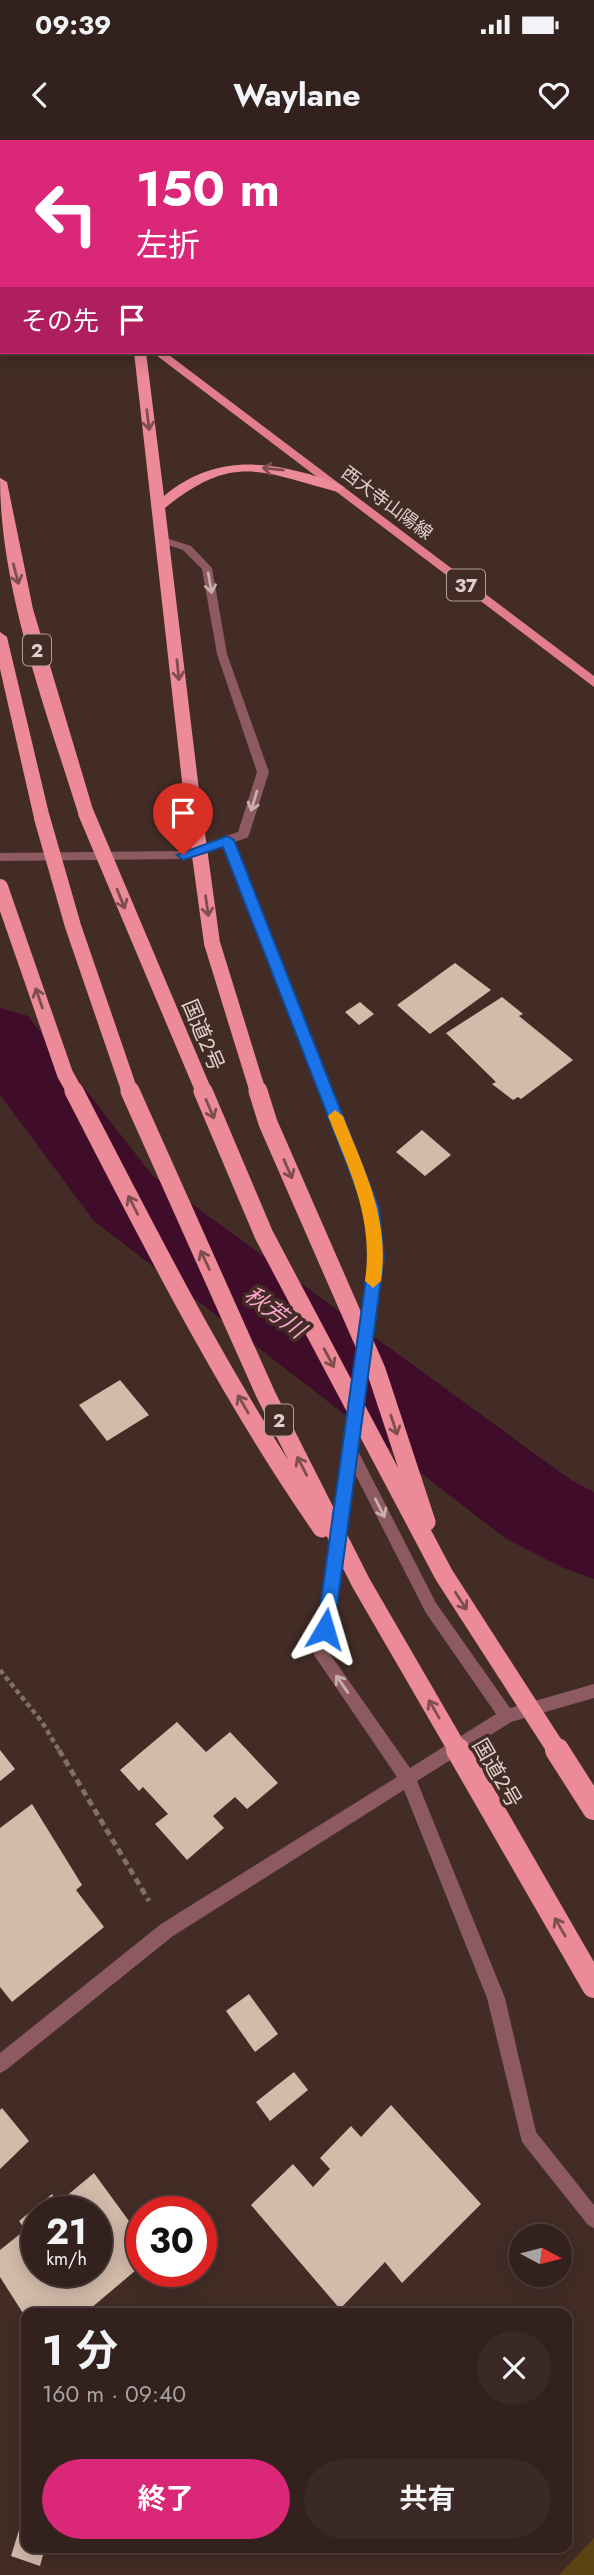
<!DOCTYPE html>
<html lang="ja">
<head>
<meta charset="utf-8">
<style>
	body { margin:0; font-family:Jost,"Noto Sans JP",sans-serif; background:#3a2925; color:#f1f3f6; height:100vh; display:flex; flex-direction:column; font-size:26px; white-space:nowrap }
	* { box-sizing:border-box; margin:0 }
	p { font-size:23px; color:#a8a3a3 }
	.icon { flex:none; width:38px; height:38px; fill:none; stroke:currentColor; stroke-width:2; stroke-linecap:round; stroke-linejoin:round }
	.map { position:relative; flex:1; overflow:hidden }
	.sheet { position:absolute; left:21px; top:2168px; width:551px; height:245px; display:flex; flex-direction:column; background:#32211c; border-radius:14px; box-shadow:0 4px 18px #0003,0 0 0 2px #4d3e3b }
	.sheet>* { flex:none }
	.hud { position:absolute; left:0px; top:0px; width:595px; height:214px; box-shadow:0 4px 18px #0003,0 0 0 2px #4d3e3b; background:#db2777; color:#fff; overflow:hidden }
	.needle { width:46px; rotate:97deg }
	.controls { position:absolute; left:509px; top:2084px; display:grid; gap:14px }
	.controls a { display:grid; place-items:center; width:63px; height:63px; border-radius:50%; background:#32211c; box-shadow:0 4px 18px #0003,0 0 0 2px #4d3e3b; font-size:35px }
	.speed { position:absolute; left:21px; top:2056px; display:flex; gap:14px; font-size:35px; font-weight:700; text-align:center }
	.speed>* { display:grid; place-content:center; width:91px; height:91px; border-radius:50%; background:#32211c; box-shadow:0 4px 18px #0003,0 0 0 2px #4d3e3b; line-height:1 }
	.speed small { font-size:18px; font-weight:400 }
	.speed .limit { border:10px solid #d22; background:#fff; color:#111 }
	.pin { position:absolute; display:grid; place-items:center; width:60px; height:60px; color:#fff; margin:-72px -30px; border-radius:50% 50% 50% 0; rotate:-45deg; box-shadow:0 0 7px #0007 }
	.pin .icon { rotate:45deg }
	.me { position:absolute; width:77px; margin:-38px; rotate:7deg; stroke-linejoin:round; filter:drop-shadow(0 0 5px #0008) }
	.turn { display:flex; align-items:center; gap:24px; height:147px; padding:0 21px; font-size:32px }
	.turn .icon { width:91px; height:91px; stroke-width:2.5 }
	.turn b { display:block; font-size:49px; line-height:60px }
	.then { display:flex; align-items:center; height:66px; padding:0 21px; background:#0003; gap:14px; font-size:26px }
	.round { display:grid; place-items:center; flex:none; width:74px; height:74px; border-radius:37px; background:#3a2925 }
	.head { display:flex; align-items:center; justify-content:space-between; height:119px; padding:0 21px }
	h1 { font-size:42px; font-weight:700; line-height:52px }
	.button { display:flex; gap:14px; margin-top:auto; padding:14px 21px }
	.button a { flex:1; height:80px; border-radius:42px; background:#db2777; color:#fff; font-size:28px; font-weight:700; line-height:80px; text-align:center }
	.button a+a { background:#3a2925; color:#f1f3f6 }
	.status { display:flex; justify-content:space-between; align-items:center; height:49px; padding:0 35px; background:#32211c; direction:ltr }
	.status svg { height:19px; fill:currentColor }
	header { display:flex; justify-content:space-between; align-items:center; height:91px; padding:0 21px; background:#32211c; font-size:32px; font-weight:700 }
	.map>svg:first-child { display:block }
	.green { fill:#5b4314 }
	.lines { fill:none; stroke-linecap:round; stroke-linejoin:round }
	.river { fill:#3f0c29; fill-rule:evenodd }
	.building { fill:#d3bbaa; fill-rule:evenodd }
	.path-far1 { stroke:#826e68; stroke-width:4.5; stroke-dasharray:5 3.5; stroke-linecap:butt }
	.path { stroke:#826e68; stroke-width:5; stroke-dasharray:7 4.5; stroke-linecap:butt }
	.minor { fill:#8c5a60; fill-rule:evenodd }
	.primary { fill:#e27e8c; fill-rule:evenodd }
	.trunk { fill:#ec8a97; fill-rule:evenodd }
	.trunk-bridge-far2 { stroke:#ec8a97; stroke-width:16 }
	.trunk-bridge-far1 { stroke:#ec8a97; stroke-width:19 }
	.trunk-bridge { stroke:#ec8a97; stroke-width:24 }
	.oneway { stroke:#7e4d4e }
	.oneway2 { stroke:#c7adac }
	.route { fill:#1a73e8; stroke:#114b97; stroke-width:2 }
	.slow { fill:#f59e0b }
	.labels { text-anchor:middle; stroke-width:7; stroke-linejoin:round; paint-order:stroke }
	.far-street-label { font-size:18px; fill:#e0d0cc; stroke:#432c26 }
	.shield { fill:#432c26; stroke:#b19f9a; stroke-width:2 }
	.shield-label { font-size:19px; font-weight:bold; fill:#e0d0cc }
	.street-label { font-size:21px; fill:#e0d0cc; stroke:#432c26 }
	.water-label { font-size:23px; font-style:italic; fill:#fca5d0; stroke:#432c26 }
</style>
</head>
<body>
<div class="status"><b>09:39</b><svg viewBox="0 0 49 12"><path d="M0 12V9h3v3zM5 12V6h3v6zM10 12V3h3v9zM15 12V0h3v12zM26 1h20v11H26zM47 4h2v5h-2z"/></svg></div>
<header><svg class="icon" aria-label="back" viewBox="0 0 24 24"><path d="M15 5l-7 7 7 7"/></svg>Waylane<svg class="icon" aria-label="heart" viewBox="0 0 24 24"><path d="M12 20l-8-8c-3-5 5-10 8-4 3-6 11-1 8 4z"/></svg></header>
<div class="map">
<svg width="594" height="2435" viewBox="0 0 594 2435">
	<rect width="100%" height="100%" fill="#432c26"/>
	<path class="green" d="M594,2398V2435H559Z"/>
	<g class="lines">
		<path class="river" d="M0,868L28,876L152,1035L571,1340L594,1352V1439L561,1427L505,1398L94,1081L0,955Z"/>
	</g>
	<path class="building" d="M455,823L491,850L430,894L397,865Z
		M502,857L523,874L519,876L573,920L521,959L518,957L513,960L492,944L496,942L446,893Z
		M360,862L374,874L359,885L345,872Z
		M422,990L451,1015L425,1036L396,1012Z
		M120,1240L149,1275L107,1301L79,1265Z
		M177,1582L206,1612L230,1592L278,1643L247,1669L235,1657L213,1676L224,1688L187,1720L155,1684L168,1674L143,1647L139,1651L120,1630Z
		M0,1610L15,1629L0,1641Z
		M32,1664L82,1745L76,1750L104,1787L12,1862L0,1847V1688Z
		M249,1854L278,1894L255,1912L226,1871Z
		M294,1932L308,1950L270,1981L256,1962Z
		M391,1965L481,2064L402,2143L385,2122L340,2169L251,2065L293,2024L313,2047L330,2029L320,2018L351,1986L361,1997Z
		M2,1968L29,2001L0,2029V1970Z
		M94,2033L142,2099V2125L84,2174H72L69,2169L64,2174H26V2178L0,2137V2110L25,2090L19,2081L52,2054L58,2063ZM37,2072H96V2132H37Z
		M19,2390L26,2392V2408H45L40,2426L11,2416Z"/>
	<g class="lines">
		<path class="path-far1" d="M0,1530L42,1582L60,1612"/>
		<path class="path" d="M59,1610L149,1761"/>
		<path class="minor" d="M106,0H114V2H106Z
			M163,397L191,406L212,428L227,514L269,632L249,695L247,698L234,702L379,1068L383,1117L357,1309L436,1463L510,1568L594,1544V1558L511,1582L417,1641L505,1858L536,1992L594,2065V2088L588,2085L522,2002L487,1858L404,1650L173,1796L6,1930L0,1933V1913L161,1784L397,1637L314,1515L369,1117L365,1068L223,706L183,719L0,721V713L182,711L238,692L257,632L217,514L202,429L183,410L159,402L158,400ZM354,1332L426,1473L496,1574L410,1628L330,1514Z"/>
		<path class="primary" d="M0,87H2V94H0Z
			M152,212H165L594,536V547Z"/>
		<path class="trunk" d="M78,0H90V2H79Z
			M134,212H146L164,356C209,319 255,319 309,334C320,338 336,340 345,348L338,352C262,332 234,312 165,368L199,650L191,655L183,650Z
			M0,338L7,342L33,469L94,673L86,678L78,673C45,567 0,449 0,338Z
			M0,492L7,497L50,678L42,683L34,678L0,529Z"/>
		<path class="trunk-bridge-far2" d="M191,650L212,803L258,952
			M86,673L204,952
			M42,678L73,786L130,952
			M0,747L65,934L75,952"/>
		<path class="trunk-bridge-far1" d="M74,951C151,1100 226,1250 322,1388
			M130,951L266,1255L361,1443L459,1612
			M203,951L264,1095L444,1435L558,1612
			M258,951L268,983L376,1230L426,1382"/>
		<path class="trunk-bridge" d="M458,1610L594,1846
			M557,1610L594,1668"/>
	</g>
	<defs><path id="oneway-shaft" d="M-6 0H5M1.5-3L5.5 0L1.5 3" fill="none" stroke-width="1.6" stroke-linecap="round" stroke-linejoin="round" transform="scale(1.75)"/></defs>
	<g class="oneway">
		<use href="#oneway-shaft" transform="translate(148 280) rotate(83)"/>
		<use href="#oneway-shaft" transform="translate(273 329) rotate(-174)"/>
		<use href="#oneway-shaft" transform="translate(16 434) rotate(75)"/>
		<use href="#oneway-shaft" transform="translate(178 530) rotate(84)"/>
		<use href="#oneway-shaft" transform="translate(121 759) rotate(68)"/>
		<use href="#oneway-shaft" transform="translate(207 766) rotate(82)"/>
		<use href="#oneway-shaft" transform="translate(39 858) rotate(-109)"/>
		<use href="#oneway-shaft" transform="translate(210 969) rotate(67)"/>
		<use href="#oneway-shaft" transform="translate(288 1029) rotate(66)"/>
		<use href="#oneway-shaft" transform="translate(133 1065) rotate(-117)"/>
		<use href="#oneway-shaft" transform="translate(205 1120) rotate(-115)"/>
		<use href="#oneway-shaft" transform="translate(329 1218) rotate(62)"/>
		<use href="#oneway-shaft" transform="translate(243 1264) rotate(-120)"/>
		<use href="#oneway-shaft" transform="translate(394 1285) rotate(72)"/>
		<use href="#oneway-shaft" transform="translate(302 1326) rotate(-117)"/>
		<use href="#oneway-shaft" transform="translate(461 1461) rotate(57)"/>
		<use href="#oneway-shaft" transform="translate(434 1569) rotate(-120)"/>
		<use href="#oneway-shaft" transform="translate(560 1787) rotate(-120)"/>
	</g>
	<g class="oneway2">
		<use href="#oneway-shaft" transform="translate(210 443) rotate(80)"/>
		<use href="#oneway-shaft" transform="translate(254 661) rotate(107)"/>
		<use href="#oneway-shaft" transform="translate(380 1368) rotate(63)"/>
		<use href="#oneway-shaft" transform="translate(342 1544) rotate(-125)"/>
	</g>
	<path class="route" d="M227,696L234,700L379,1068L384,1117L334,1489L325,1497L317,1489L369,1117L364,1068L223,707L183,720L177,715Z"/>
	<path class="slow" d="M335,970L343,976C365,1032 390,1079 381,1141L373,1148L365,1141C374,1079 350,1032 328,976Z"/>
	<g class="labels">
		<g class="far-street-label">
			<text transform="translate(387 363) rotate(37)" y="6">西大寺山陽線</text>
		</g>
		<g class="shield">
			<rect x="447" y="429.5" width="38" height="31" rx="5"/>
			<rect x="23" y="494.5" width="28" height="31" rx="5"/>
			<rect x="265" y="1264.5" width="28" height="31" rx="5"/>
		</g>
		<g class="shield-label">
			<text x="466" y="452">37</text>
			<text x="37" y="517">2</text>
			<text x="279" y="1287">2</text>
		</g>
		<g class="street-label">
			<text transform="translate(203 895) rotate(67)" y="7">国道2号</text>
			<text transform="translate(497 1633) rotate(60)" y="7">国道2号</text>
		</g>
		<g class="water-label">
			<text transform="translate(275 1172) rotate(37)" y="8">秋芳川</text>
		</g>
	</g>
</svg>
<div class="controls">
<a><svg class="needle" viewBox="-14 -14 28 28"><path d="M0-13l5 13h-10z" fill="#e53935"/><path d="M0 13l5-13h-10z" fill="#a8a3a3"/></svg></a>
</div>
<div class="speed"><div>21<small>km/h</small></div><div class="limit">30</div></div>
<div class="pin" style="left:183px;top:715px;background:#d93025"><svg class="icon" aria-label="arrive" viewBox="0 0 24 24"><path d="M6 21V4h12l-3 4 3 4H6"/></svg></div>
<svg class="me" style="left:325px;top:1489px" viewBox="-20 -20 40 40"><path d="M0-17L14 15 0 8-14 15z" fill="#1a73e8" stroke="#fff" stroke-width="4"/></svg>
<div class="hud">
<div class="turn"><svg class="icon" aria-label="left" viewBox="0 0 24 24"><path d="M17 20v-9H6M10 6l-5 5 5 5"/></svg><div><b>150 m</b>左折</div></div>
<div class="then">その先<svg class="icon" aria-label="arrive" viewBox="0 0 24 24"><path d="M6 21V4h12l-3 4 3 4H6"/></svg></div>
</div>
<section class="sheet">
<div class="head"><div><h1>1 分</h1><p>160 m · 09:40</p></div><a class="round"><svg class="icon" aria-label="close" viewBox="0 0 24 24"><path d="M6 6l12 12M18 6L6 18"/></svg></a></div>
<div class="button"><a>終了</a><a>共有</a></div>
</section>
</div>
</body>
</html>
